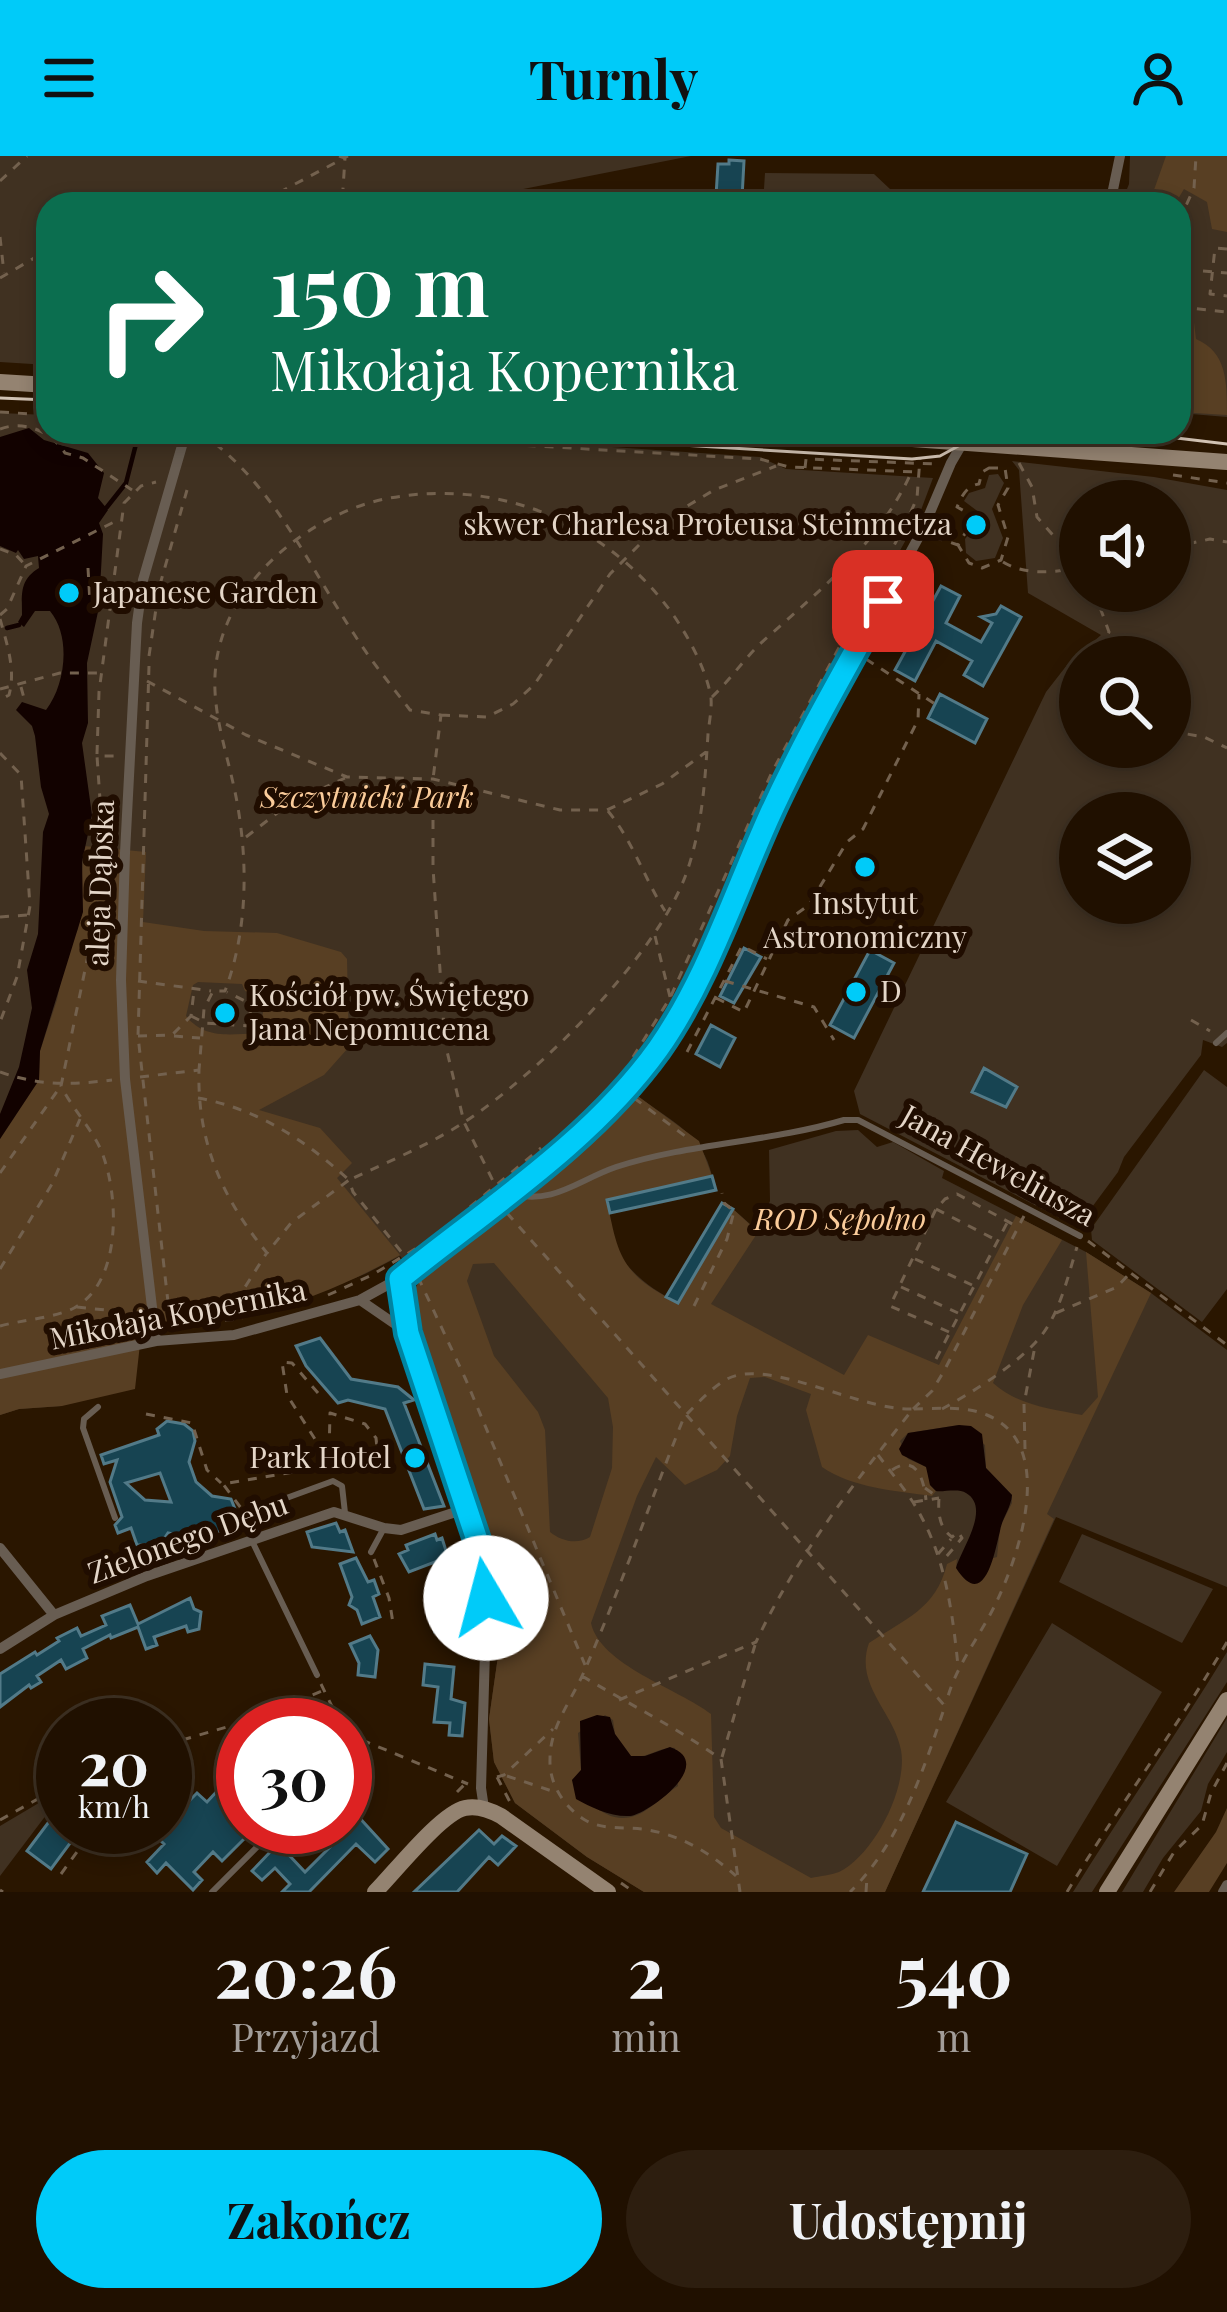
<!DOCTYPE html>
<html lang="pl">
<head>
<meta charset="utf-8">
<style>
	body { margin:0; font-family:"Playfair Display",serif; background:#2d1e0f; color:#f1f3f6; height:100vh; display:flex; flex-direction:column; font-size:45px; white-space:nowrap }
	* { box-sizing:border-box; margin:0 }
	p { font-size:39px; color:#a29d99 }
	.icon { flex:none; width:66px; height:66px; fill:none; stroke:currentColor; stroke-width:2; stroke-linecap:round; stroke-linejoin:round }
	.map { position:relative; height:1736px; overflow:hidden }
	.panel { display:flex; flex-direction:column; background:#201000; flex:1 }
	.panel>* { flex:none }
	.top-card { position:absolute; left:36px; top:36px; width:1155px; height:252px; border-radius:36px; box-shadow:0 6px 18px #0003,0 0 0 3px #3d3022; background:#0b6e4f; color:#fff; overflow:hidden }
	.buttons { position:absolute; left:1059px; top:324px; display:grid; gap:24px }
	.buttons a { display:grid; place-items:center; width:132px; height:132px; border-radius:50%; background:#201000; box-shadow:0 6px 18px #0003,0 0 0 3px #3d3022; font-size:60px }
	.speed { position:absolute; left:36px; top:1542px; display:flex; gap:24px; font-size:60px; font-weight:700; text-align:center }
	.speed>* { display:grid; place-content:center; width:156px; height:156px; border-radius:50%; background:#201000; box-shadow:0 6px 18px #0003,0 0 0 3px #3d3022; line-height:1 }
	.speed small { font-size:30px; font-weight:400 }
	.speed .limit { border:18px solid #d22; background:#fff; color:#111 }
	.pin { position:absolute; display:grid; place-items:center; width:102px; height:102px; color:#fff; margin:-51px; border-radius:24px; box-shadow:0 6px 18px #0006 }
	.me { position:absolute; width:132px; margin:-66px; rotate:352deg; stroke-linejoin:round; filter:drop-shadow(0 0 9px #0008) }
	.turn { display:flex; align-items:center; gap:42px; height:252px; padding:0 36px; font-size:54px }
	.turn .icon { width:156px; height:156px; stroke-width:2.5 }
	.turn b { display:block; font-size:84px; line-height:102px }
	.eta { display:flex; justify-content:space-evenly; align-items:center; height:204px; text-align:center }
	.eta b { font-size:72px; font-weight:700; line-height:84px }
	.button { display:flex; gap:24px; margin-top:auto; padding:24px 36px }
	.button a { flex:1; height:138px; border-radius:72px; background:#00cbf9; color:#111; font-size:48px; font-weight:700; line-height:138px; text-align:center }
	.button a+a { background:#2d1e0f; color:#f1f3f6 }
	header { display:flex; justify-content:space-between; align-items:center; height:156px; padding:0 36px; background:#00cbf9; color:#111; font-size:54px; font-weight:700 }
	.map>svg:first-child { display:block }
	.green { fill:#403121; fill-rule:evenodd }
	.forest { fill:#583f23; fill-rule:evenodd }
	.water { fill:#120200 }
	.lines { fill:none; stroke-linecap:round; stroke-linejoin:round }
	.stream { stroke:#120200; stroke-width:4.5 }
	.building { fill:#174452; stroke:#527a88; stroke-width:3; fill-rule:evenodd }
	.path { stroke:#73614e; stroke-width:3; stroke-dasharray:9 9; stroke-linecap:butt }
	.lane { stroke:#685d52; stroke-width:6 }
	.street { stroke:#685d52; stroke-width:10 }
	.secondary { stroke:#948371; stroke-width:16 }
	.tram { stroke:#d1c2b3; stroke-width:3 }
	.route-casing { stroke:#0084a2; stroke-width:30 }
	.route { stroke:#00cbf9; stroke-width:21 }
	.poi-dot { fill:#00cbf9; stroke:#200d00; stroke-width:4.5 }
	.labels { text-anchor:middle; stroke-width:12; stroke-linejoin:round; paint-order:stroke }
	.poi-label { font-size:30px; fill:#e4d6c8; stroke:#200d00; text-anchor:start }
	.park-label { font-size:30px; font-style:italic; fill:#fbcc9a; stroke:#200d00 }
	.street-label { font-size:30px; fill:#e4d6c8; stroke:#200d00 }
</style>
</head>
<body>
<header><svg class="icon" aria-label="menu" viewBox="0 0 24 24"><path d="M4 6h16M4 12h16M4 18h16"/></svg>Turnly<svg class="icon" aria-label="person" viewBox="0 0 24 24"><circle cx="12" cy="8" r="4"/><path d="M4 21q1-7 8-7t8 7"/></svg></header>
<div class="map">
<svg width="1227" height="1736" viewBox="0 0 1227 1736">
	<rect width="100%" height="100%" fill="#2a1600"/>
	<path class="green" d="M0,0H691L447,48H48V209L0,206Z
		M1130,0H1227V261L1179,257V48H1121L1129,28Z
		M765,17L874,18L906,48H763Z
		M0,257L48,259V276H389L760,301L786,313L933,322L918,362C869,452 813,541 771,634C735,713 701,823 652,891C593,973 488,1048 408,1110L400,1100L365,1118L288,1149L241,1159L173,1162L67,1190L62,1250L19,1253L0,1259Z
		M1012,305L1154,321L1227,334V887L1222,891L1203,884L1201,899L1124,1001L1118,1016L1081,1066L1073,1069L860,958L854,935L1046,536L1067,509L1101,479L1028,437L1019,314ZM1080,345H1170V435H1080ZM1080,501H1170V591H1080ZM1080,657H1170V747H1080Z
		M998,318L1004,327L992,353L1003,382L995,402L976,405L966,397L965,383L984,360L964,345L969,337L985,332L989,319Z
		M1204,914L1227,931V1133L1202,1166L1092,1084L1091,1073Z
		M628,939L639,941C672,966 703,978 712,1020L607,1045C610,1058 609,1073 613,1085C624,1114 651,1133 678,1147L733,1053L758,1075L770,1045L769,994L836,975L858,974L877,991L893,986L944,1015L942,1022L1086,1096L1151,1137L1227,1194V1431L1056,1361L885,1736H644L587,1701L515,1647L494,1606L489,1563L502,1472L501,1430L492,1384L426,1190L414,1135L422,1120L501,1059Z
		M1082,1378L1213,1433L1182,1487L1059,1426Z
		M1052,1467L1162,1536L1057,1710L946,1646Z
		M1227,1496V1526L1092,1736H1073C1123,1655 1177,1578 1227,1496Z
		M1227,1562V1596L1208,1628L1201,1655L1163,1702L1143,1736H1122Z
		M54,1638L59,1642L0,1720V1670Z"/>
	<path class="forest" d="M1166,0H1227V76L1212,73L1207,46L1184,33L1175,48H1149Z
		M1179,158H1193L1196,183C1227,196 1227,226 1227,259L1179,256Z
		M84,690L146,696L143,766L204,775L277,777L341,796L347,803L349,891L324,919L259,954L320,972L352,1007L337,1022L400,1099C351,1126 299,1150 244,1158C209,1164 176,1161 142,1170L135,1233L62,1250L19,1253L0,1259V983L39,924L40,895L57,844L67,796L78,773ZM198,826L242,828L245,835L265,842L260,877C231,878 205,884 186,860L193,829Z
		M628,939L639,941L699,985L712,1020L607,1044C618,1101 622,1119 678,1147L733,1053L758,1076L711,1148L844,1219L868,1179L939,1209L1016,1060L1062,1084L1023,1149L993,1227C1017,1249 1051,1253 1082,1259L1098,1241L1086,1096L1151,1137L1047,1358L1054,1363L885,1736H644L587,1701L515,1647L494,1606L489,1563L502,1472L501,1430L492,1384L426,1190L414,1135L422,1120L501,1059ZM494,1107L608,1242L613,1271L612,1312L590,1381C577,1389 561,1385 550,1376L545,1274L538,1256L494,1200L467,1125L473,1108ZM765,1221L811,1238L806,1254L822,1311C852,1332 897,1335 932,1340L936,1335L930,1329L927,1311L908,1303L900,1285L908,1277L959,1269L985,1289L986,1312L1012,1339V1347L1000,1371L997,1401L956,1412L957,1403L947,1408C936,1453 905,1463 869,1487C854,1529 894,1556 901,1594C908,1632 874,1699 839,1716C831,1719 820,1720 811,1722L721,1672L714,1661L711,1558C679,1533 600,1509 591,1467L637,1340L656,1301L685,1329L717,1314L730,1300L737,1260L750,1222ZM605,1559L613,1564L615,1578L631,1600C647,1604 659,1590 675,1592L678,1630C665,1638 650,1654 637,1659C608,1671 586,1644 572,1624L581,1614L578,1577Z
		M1227,1652V1707L1209,1736H1174L1216,1676Z"/>
	<path class="water" d="M29,272L44,284L88,297L104,317L98,342L108,354L99,367L103,378L99,451L87,507L88,567L82,587L92,659L82,706L83,756L40,895L39,924L0,983V958L19,911L32,852L27,814L38,778L43,676L49,658L41,631L35,580L32,570L16,554L22,546L46,554C66,528 71,480 50,455H35L24,471L18,466L22,459C22,439 19,424 39,412L38,400L24,403L18,394L16,397L0,390V281Z
		M959,1269L971,1270L982,1278L986,1312L1012,1339C1011,1352 1002,1362 1000,1375C995,1394 985,1457 956,1412C960,1395 992,1352 966,1337C959,1332 944,1336 936,1335L930,1329L926,1311L902,1299L899,1293L908,1277Z
		M597,1559L610,1561L615,1578L631,1600H645L670,1591C718,1608 646,1659 630,1660C610,1661 591,1651 576,1643L572,1624L581,1614L580,1565Z"/>
	<g class="lines">
		<path class="stream" d="M107,351L126,327L136,288
			M7,472L19,469"/>
	</g>
	<path class="building" d="M729,4L744,5L742,42L716,40L718,8H729Z
		M941,430L960,440L946,467L981,486L992,467L981,461L996,458L1001,450L1021,461L983,530L964,519L972,505L936,485L915,525L895,514Z
		M940,538L987,563L975,587L928,562Z
		M744,792L761,801L734,847L720,840Z
		M870,794L894,807L854,882L830,869Z
		M711,869L735,882L720,911L696,898Z
		M984,912L1017,931L1006,951L972,936Z
		M712,1020L716,1034L610,1057L607,1044Z
		M722,1047L733,1053L678,1147L666,1141Z
		M320,1182L351,1223L398,1231L414,1244L404,1247L444,1350L424,1353L385,1253L348,1244L338,1247L306,1210L296,1190Z
		M167,1265L184,1268L193,1275L195,1285L189,1306L196,1326L212,1340L231,1343L237,1358L220,1375L202,1376L192,1382L168,1377L160,1389H137L131,1372L118,1377L115,1369L122,1361L110,1326L117,1304L104,1308L101,1299L159,1279L157,1273ZM160,1317L171,1346L145,1344L126,1327Z
		M336,1367L340,1376L345,1374L353,1396L312,1391L307,1376Z
		M435,1378L437,1384L442,1382L448,1401L409,1416L399,1398L408,1394L406,1389Z
		M356,1402L368,1426L374,1424L379,1438L373,1441L380,1461L362,1468L357,1454L349,1449L352,1441L340,1408Z
		M190,1442L194,1453L201,1456L199,1473L188,1476L186,1470L154,1481L157,1489L146,1493L138,1471L111,1482L110,1479L83,1493L87,1502L66,1513L61,1504L37,1520L41,1526L31,1532L29,1529L0,1551V1518L35,1496L37,1499L59,1485L57,1482L77,1472L81,1480L106,1469L102,1460L130,1449L138,1468Z
		M441,1442L460,1449L457,1485L444,1484V1477L435,1476Z
		M370,1480L378,1494L375,1521L358,1519L359,1507L350,1488Z
		M425,1508L454,1511L451,1543L465,1547L462,1580L449,1579L450,1567L434,1566L438,1531L423,1529Z
		M243,1628V1648L230,1661L248,1679L222,1705L213,1696L194,1716L202,1724L193,1734L166,1707L157,1717L147,1706L164,1688L147,1671H165V1651L174,1642L183,1651L197,1637L207,1646L220,1632L229,1641Z
		M63,1647V1671H82L51,1713L27,1695Z
		M356,1658L388,1693L375,1706L356,1688L309,1736H282L290,1728L275,1712L262,1724L252,1715L294,1671H300L307,1678L288,1698L305,1716L337,1684Z
		M956,1666L1027,1698L1010,1736H923Z
		M479,1674L494,1688L502,1680L516,1690L498,1709L489,1701L457,1736H414Z"/>
	<g class="lines">
		<path class="path" d="M339,0L345,2L342,48
			M0,25L27,0
			M245,48L280,36L348,0
			M1179,65L1194,32L1196,0
			M0,81L4,117
			M1227,93L1215,92L1210,138L1227,140
			M1203,115L1227,117
			M0,122L48,94
			M1179,151L1227,156
			M0,256L48,259
			M0,273C24,264 51,275 65,297L83,302L132,334
			M293,276L760,303L789,311L919,316
			M201,277C273,327 307,407 354,478C371,505 391,529 410,554L441,559L433,623V712L445,887L464,966L497,1033
			M1019,307L1032,331L1037,361L1080,410
			M805,312L806,303L936,308
			M989,312H1005L1008,332L998,349L1008,381L1001,404L982,412L969,407L958,389L975,361L957,351C962,340 966,330 979,328L982,316Z
			M1173,319L1227,327
			M934,381L958,389
			M1170,392L1210,383L1227,386
			M0,393L16,399L25,409
			M1003,406C1026,420 1054,416 1080,412
			M88,412L90,447L108,448
			M1094,435L1109,476L1096,501
			M0,459L7,453L26,410L120,363
			M0,463C7,488 16,514 9,539L0,544
			M149,500L159,432L187,334
			M866,503L935,548
			M149,510L138,880L170,1164
			M147,525L246,579L347,621L433,623L560,654H607L662,628L706,596
			M21,531L25,546
			M0,533L60,517H100
			M712,541C733,521 748,497 770,479C825,430 880,385 911,317
			M441,559L487,561L513,548L534,529L610,418L664,364L714,334L776,310
			M1170,575L1204,581L1227,592
			M0,597L21,619L30,750L17,821L0,866
			M97,598L99,536L124,347L141,330L156,326
			M608,655C634,687 644,722 665,755
			M246,681L289,648L345,622
			M0,761L27,759
			M655,780L670,841
			M92,804L110,813
			M138,825L211,835
			M725,825L814,851L834,884
			M716,842L744,856L788,764L809,749L847,686L863,673L918,564L919,538
			M191,860L205,867L249,870L251,848L227,836
			M1191,864L1210,875
			M138,880L172,879L191,860L194,835
			M174,880L200,882
			M687,896L742,790L767,803
			M633,901L670,842L772,616L905,369L917,342L920,302
			M0,916C40,930 71,929 112,924
			M140,921L199,914C197,986 222,1042 267,1097L291,1067L349,1024L353,1036L403,1098
			M198,942C258,953 305,984 349,1024C387,1006 427,990 463,967C537,919 653,804 685,721C702,675 705,626 708,578C709,567 712,553 711,542C707,515 689,482 674,460C609,368 501,322 390,342C328,353 263,398 233,455C193,533 230,587 240,665C248,722 245,782 225,835H213L204,853L199,914
			M634,942L689,983
			M0,1017L60,931
			M470,1051L541,992
			M936,1053L996,1084
			M507,1057L945,1550C923,1615 900,1687 850,1736
			M1088,1085L1227,1189
			M915,1103L972,1129
			M0,1113L52,1028L80,963
			M418,1121L466,1224L585,1509
			M901,1131L958,1157
			M328,1139L372,1119L420,1090
			M694,1150L727,1083L734,1055L724,1047L722,1037
			M77,1151L115,1155L143,1167
			M1056,1157L1117,1131L1130,1117
			M226,1161L266,1098
			M171,1167L243,1163
			M0,1170C22,1164 54,1162 74,1152C123,1126 119,1037 101,994C91,972 72,952 61,930L98,751L101,658L97,600H115
			M949,1176L890,1150L936,1053L945,1043L957,1038L1018,1071
			M936,1203L1007,1067
			M318,1237L292,1207L282,1206L287,1239L332,1310
			M913,1253L932,1235L944,1215L1024,1060
			M914,1253C937,1253 964,1249 987,1259C1057,1288 1020,1398 995,1449C979,1482 954,1512 946,1548
			M942,1253C973,1236 1011,1212 1035,1187C1059,1162 1067,1123 1077,1091
			M146,1258L192,1267L207,1314L221,1327
			M1025,1293L1024,1248L1035,1190
			M878,1299C893,1319 911,1340 922,1362C946,1407 953,1460 958,1510
			M892,1314C916,1298 924,1323 926,1344
			M925,1332L939,1342C938,1357 939,1372 952,1381L958,1376L962,1382L941,1407
			M914,1346L939,1342
			M189,1393L191,1387C213,1380 235,1376 241,1352L223,1328L305,1314L329,1299L330,1257L365,1268L376,1282L378,1302L361,1314L334,1312
			M938,1398L951,1383
			M374,1403L389,1442L393,1467
			M582,1520C629,1548 677,1572 721,1603L740,1736
			M321,1528L341,1569
			M619,1544L756,1486C796,1401 854,1327 913,1253C859,1255 769,1201 727,1223C711,1232 697,1248 684,1261C650,1346 620,1434 583,1518C570,1547 550,1571 550,1603C549,1628 564,1651 585,1664C604,1675 627,1670 648,1674C683,1680 710,1697 736,1720
			M263,1560L324,1534
			M345,1577L468,1628
			M165,1589L261,1561L312,1569
			M722,1601L755,1489
			M507,1620L555,1636
			M497,1621L511,1648
			M497,1621L504,1619L553,1573
			M457,1636L466,1627
			M0,1664L63,1629
			M61,1718L95,1671
			M621,1727L634,1736
			M0,1734L3,1736
			M866,1736L867,1721
			M1067,1736C1118,1651 1177,1572 1227,1486
			M1150,1736L1174,1696L1202,1669L1211,1637L1227,1607"/>
		<path class="lane" d="M1216,887L1227,877
			M511,1038C554,1049 578,1024 616,1011C690,987 770,986 844,964H858L1080,1080
			M98,1251L84,1263L83,1272L115,1362
			M281,1344L333,1325L342,1330L345,1357
			M253,1387L317,1519
			M371,1396L384,1372
			M212,1736L277,1671"/>
		<path class="street" d="M1110,48L1120,0
			M400,1122L408,1177L468,1352L483,1406L486,1461L481,1632L484,1652
			M360,1144L408,1177
			M156,1185L125,923L121,824L125,697L137,467L143,424L186,276
			M0,1218L156,1185L234,1179L360,1144L400,1122L511,1038L624,933L660,890L685,845L781,635L923,373L951,307L969,276
			M0,1392L54,1459
			M0,1493L54,1459L147,1420L334,1356L384,1372L401,1374L468,1352
			M1223,1736L1227,1729"/>
		<path class="secondary" d="M0,226L48,229
			M817,276L1227,306
			M375,1736C394,1717 441,1657 465,1652C478,1649 490,1654 501,1660L608,1736
			M1107,1736L1227,1544"/>
		<path class="tram" d="M0,242L48,244
			M466,276L912,303L940,300L984,276
			M1126,276L1227,288"/>
	</g>
	<g class="lines">
		<g class="route-casing">
			<path id="route" d="M486,1442L480,1393L408,1177L400,1123C487,1053 592,985 658,893C706,825 734,739 768,663C802,588 843,517 883,445"/>
		</g>
		<use href="#route" class="route"/>
	</g>
	<g class="poi-dot">
		<circle cx="976" cy="369" r="12"/>
		<circle cx="69" cy="437" r="12"/>
		<circle cx="865" cy="711" r="12"/>
		<circle cx="856" cy="836" r="12"/>
		<circle cx="225" cy="857" r="12"/>
		<circle cx="415" cy="1302" r="12"/>
	</g>
	<g class="labels">
		<g class="poi-label">
			<text x="952" y="379" text-anchor="end">skwer Charlesa Proteusa Steinmetza</text>
			<text x="93" y="447">Japanese Garden</text>
			<text x="865" y="758" text-anchor="middle">Instytut<tspan x="865" dy="34">Astronomiczny</tspan></text>
			<text x="880" y="846">D</text>
			<text x="249" y="850">Kościół pw. Świętego<tspan x="249" dy="34">Jana Nepomucena</tspan></text>
			<text x="391" y="1312" text-anchor="end">Park Hotel</text>
		</g>
		<g class="park-label">
			<text x="367" y="652">Szczytnicki Park</text>
			<text x="840" y="1074">ROD Sępolno</text>
		</g>
		<g class="street-label">
			<text transform="translate(101 727) rotate(-88)" y="10">aleja Dąbska</text>
			<text transform="translate(998 1010) rotate(29)" y="10">Jana Heweliusza</text>
			<text transform="translate(178 1159) rotate(-11)" y="10">Mikołaja Kopernika</text>
			<text transform="translate(188 1383) rotate(-20)" y="10">Zielonego Dębu</text>
		</g>
	</g>
</svg>
<div class="buttons">
<a><svg class="icon" aria-label="sound" viewBox="0 0 24 24"><path d="M4 9h4l5-4v14l-5-4H4zM17 9q2 3 0 6"/></svg></a>
<a><svg class="icon" aria-label="search" viewBox="0 0 24 24"><circle cx="10" cy="10" r="6"/><path d="M15 15l6 6"/></svg></a>
<a><svg class="icon" aria-label="layers" viewBox="0 0 24 24"><path d="M12 4l9 5-9 5-9-5zM3 14l9 5 9-5"/></svg></a>
</div>
<div class="speed"><div>20<small>km/h</small></div><div class="limit">30</div></div>
<div class="pin" style="left:883px;top:445px;background:#d93025"><svg class="icon" aria-label="arrive" viewBox="0 0 24 24"><path d="M6 21V4h12l-3 4 3 4H6"/></svg></div>
<svg class="me" style="left:486px;top:1442px" viewBox="-20 -20 40 40"><circle r="19" fill="#fff"/><path d="M0-13L10 11 0 6-10 11z" fill="#00cbf9"/></svg>
<div class="top-card">
<div class="turn"><svg class="icon" aria-label="right" viewBox="0 0 24 24"><path d="M7 20v-9h11M14 6l5 5-5 5"/></svg><div><b>150 m</b>Mikołaja Kopernika</div></div>
</div>
</div>
<section class="panel">
<div class="eta">
<div><b>20:26</b><p>Przyjazd</p></div>
<div><b>2</b><p>min</p></div>
<div><b>540</b><p>m</p></div>
</div>
<div class="button"><a>Zakończ</a><a>Udostępnij</a></div>
</section>
</body>
</html>
